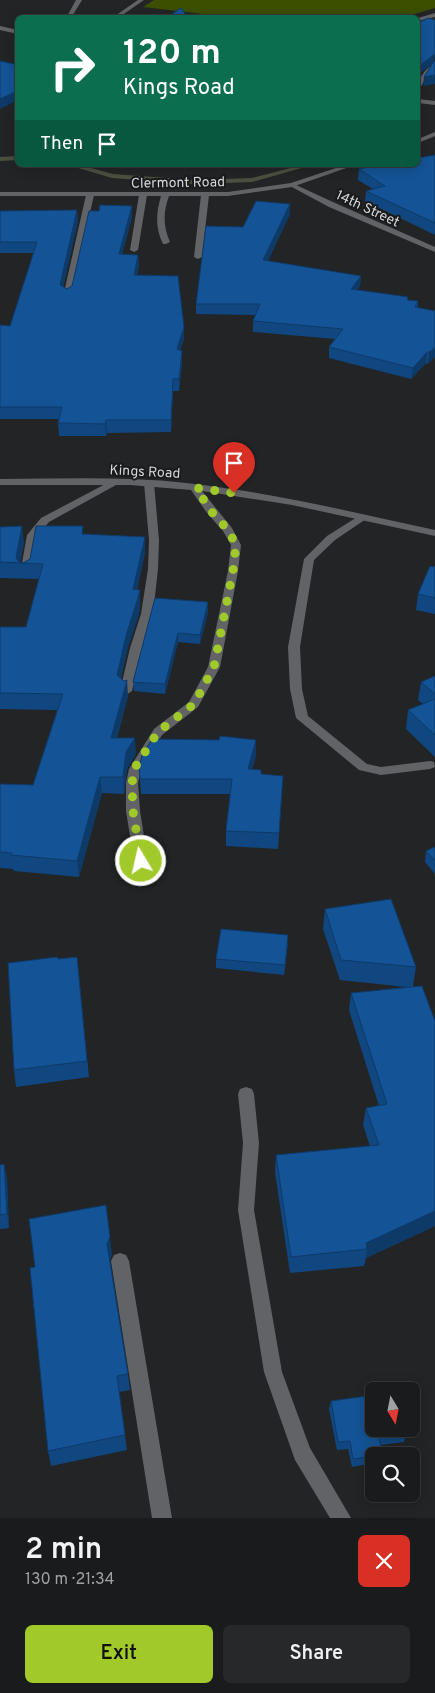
<!DOCTYPE html>
<html lang="en">
<head>
<meta charset="utf-8">
<style>
	body { margin:0; font-family:Overpass,sans-serif; background:#272829; color:#f1f3f6; height:100vh; display:flex; flex-direction:column; font-size:19px; white-space:nowrap }
	* { box-sizing:border-box; margin:0 }
	p { font-size:16px; color:#9fa1a3 }
	.icon { flex:none; width:28px; height:28px; fill:none; stroke:currentColor; stroke-width:2; stroke-linecap:round; stroke-linejoin:round }
	.map { position:relative; height:1518px; overflow:hidden }
	.panel { display:flex; flex-direction:column; background:#1a1b1c; flex:1 }
	.panel>* { flex:none }
	.hud { position:absolute; left:15px; top:15px; width:405px; height:152px; border-radius:8px; box-shadow:0 2px 12px #0003,0 0 0 1px #38393b; background:#0b6e4f; color:#fff; overflow:hidden }
	.needle { width:32px; rotate:170deg }
	.buttons { position:absolute; left:365px; top:1382px; display:grid; gap:10px }
	.buttons a { display:grid; place-items:center; width:55px; height:55px; border-radius:8px; background:#1a1b1c; box-shadow:0 2px 12px #0003,0 0 0 1px #38393b; font-size:25px }
	.pin { position:absolute; display:grid; place-items:center; width:42px; height:42px; color:#fff; margin:-51px -21px; border-radius:50% 50% 50% 0; rotate:-45deg; box-shadow:0 0 5px #0007 }
	.pin .icon { rotate:45deg }
	.me { position:absolute; width:55px; margin:-28px; rotate:351deg; stroke-linejoin:round; filter:drop-shadow(0 0 4px #0008) }
	.turn { display:flex; align-items:center; gap:18px; height:105px; padding:0 25px; font-size:22px }
	.turn .icon { width:65px; height:65px; stroke-width:2.5 }
	.turn b { display:block; font-size:35px; line-height:42px }
	.then { display:flex; align-items:center; height:48px; padding:0 25px; background:#0003; gap:10px; font-size:19px }
	.round { display:grid; place-items:center; flex:none; width:52px; height:52px; border-radius:8px; background:#272829 }
	.headline { display:flex; align-items:center; justify-content:space-between; height:85px; padding:0 25px }
	h1 { font-size:30px; font-weight:600; line-height:38px }
	.primary-button { display:flex; gap:10px; margin-top:auto; padding:10px 25px }
	.primary-button a { flex:1; height:58px; border-radius:8px; background:#a1c92a; color:#111; font-size:20px; font-weight:600; line-height:58px; text-align:center }
	.primary-button a+a { background:#272829; color:#f1f3f6 }
	.map>svg:first-child { display:block }
	.green { fill:#3c4f00 }
	.lines { fill:none; stroke-linecap:round; stroke-linejoin:round }
	.stream { fill:#4a5040; fill-rule:evenodd }
	.lane { fill:#616366; fill-rule:evenodd }
	.street { fill:#616366; fill-rule:evenodd }
	.secondary { fill:#616366; fill-rule:evenodd }
	.wall { fill:#114780 }
	.shaded-wall { fill:#0e3a68 }
	.building { fill:#145395; stroke:#0e3a68 }
	.route { stroke:#a1c92a; stroke-width:9; stroke-dasharray:0 16.2 }
	.labels { text-anchor:middle; stroke-width:4; stroke-linejoin:round; paint-order:stroke }
	.far-street-label { font-size:14px; fill:#d4d5d7; stroke:#191b1d }
</style>
</head>
<body>
<div class="map">
<svg width="435" height="1518" viewBox="0 0 435 1518">
	<rect width="100%" height="100%" fill="#222426"/>
	<path class="green" d="M154,0H435V8L401,18H237L143,7Z"/>
	<g class="lines">
		<path class="stream" d="M18,156V160L0,161V157Z
			M68,165H80L113,174L194,180L252,178L302,165H312L252,182L194,184L112,178Z"/>
		<path class="lane" d="M435,64V68L430,71L420,88L418,89C418,78 425,68 435,64Z
			M90,193L94,195L71,297L67,299L63,297L86,195Z
			M143,193L147,195L138,250L134,252L130,250L139,195Z
			M205,193L209,195L202,257L198,259L194,257L201,195Z
			M165,194L169,196C163,212 163,226 170,242L166,244H163C155,228 156,213 161,196Z
			M113,480L118,483L116,485L49,522L37,536L30,574L25,577L21,576L20,574L27,535L41,518Z
			M149,480L154,483L159,540L158,569L153,614L142,648L132,691L126,695L120,691L130,648L141,614L148,569L149,540L144,483Z
			M362,514L367,517L366,519L335,540L314,560L300,647L302,689L308,716L367,764L381,767L430,761L434,762L435,767L430,769L381,775L359,770L296,718L290,689L288,647L304,559L327,536Z
			M120,1253L126,1255L129,1261L172,1518H152L111,1261L114,1255Z"/>
		<path class="street" d="M76,0H82L71,18H66Z
			M138,0H144L118,18H112Z
			M435,13V17L418,21V18Z
			M0,26L18,30V34L0,30Z
			M418,99L435,101V105L418,103Z
			M290,184H294L335,203L435,247V252L329,207L290,186Z
			M0,479C62,479 124,476 186,483C270,492 352,512 435,530V536L292,505L202,491L232,528L241,545L238,571L220,667L198,707L162,735L141,769L138,783L140,811L148,861L146,865H136L134,861L126,811V783L129,769L154,729L189,702L208,667L228,571L231,545L223,531L207,513L191,490L130,485H0Z
			M246,1087L252,1089L254,1094L259,1143L254,1210L282,1372L310,1448L351,1518H330L295,1460L264,1372L238,1210L243,1143L238,1094L240,1089Z"/>
		<path class="secondary" d="M435,132V136L418,143V139Z
			M345,165H355L292,187L228,196H0V192H228L291,183Z"/>
	</g>
	<path class="wall" d="M435,155V235L365,201L366,191L373,189L358,180L359,169Z
		M77,210L78,221L63,287L67,289L72,286L132,217L122,255H138L139,266L137,275L184,327V339L180,350L182,351V363L179,391H173L171,432L107,433L106,436H59L58,423L59,419H0V325L10,326L34,253H0V211Z
		M290,214L268,261L361,276L360,286L357,290L408,297V300L418,301V308L435,311L428,364L426,363L411,379L329,358V347L335,339L253,332V321L255,315L196,314V304L243,227Z
		M0,527L24,542L20,563H23L84,534L145,537V553L137,590L140,605L139,614L128,647L121,678L128,696L117,738L136,754L127,769L124,794L102,793L79,877L14,871L13,869L0,868V784L33,785L57,710L0,709V627H26L39,579L0,578Z
		M435,567V614L416,610L418,594Z
		M155,598L208,612L200,644L178,642L165,694L134,691L133,682Z
		M435,676V757L406,729L408,710L423,704L418,700L421,682Z
		M256,755L252,770L261,774L283,776L278,849L226,846V831L230,794H141L139,768Z
		M435,847V874L425,862L426,851Z
		M325,909L416,967L413,986L435,1021V1226L366,1258L364,1266L290,1273L275,1172L276,1155L370,1146L363,1125L366,1108L379,1106L349,1010L351,993L406,987L340,980L323,929Z
		M288,944L284,975L216,968V959Z
		M77,957L89,1077L16,1087L14,1070L58,959Z
		M4,1164L7,1178L9,1228L0,1229V1165Z
		M112,1254L110,1260L128,1374L130,1390L119,1392L127,1450L51,1466L48,1451L30,1268Z
		M331,1401L406,1434L404,1442L381,1445L382,1456H374V1463L352,1467L348,1449L337,1450L329,1409Z"/>
	<path class="shaded-wall" d="M435,54L434,62L421,73L418,84V77L422,64Z
		M435,75V84L423,86L424,77Z
		M18,91V100L0,109V99Z
		M290,204V214L263,271V260Z
		M132,206V217L119,266V254Z
		M77,210L78,221L61,297L60,285Z
		M138,255L139,266L134,286V275Z
		M361,276L360,286L350,300L351,289Z
		M184,327V339L177,361V349Z
		M435,347V357L428,364L430,352Z
		M182,351V363L179,391V379Z
		M427,352L426,363L411,379L413,368Z
		M173,379V391L171,432V420Z
		M106,420L107,433L106,436L105,424Z
		M22,526L24,542L20,563H17L16,558Z
		M145,537V553L134,605L133,589Z
		M140,590V605L139,614L128,647L118,691L117,675L127,632Z
		M208,602V612L200,644V635Z
		M178,633V642L165,694V684Z
		M127,680L128,696L112,754L111,738Z
		M135,738L136,754L127,769L124,794L123,777L126,752Z
		M256,740V755L248,785V769Z
		M100,777L102,793L79,877L77,861Z
		M4,1164L7,1178L9,1228L7,1214Z
		M435,1211V1226L366,1258L367,1249L366,1243Z
		M110,1237L112,1254L109,1261L107,1244Z"/>
	<path class="building" d="M181,8L188,18H166Z
		M428,18L435,20V54L422,64L418,77V23Z
		M0,61L18,65V91L0,99Z
		M435,61V75L424,77L432,64Z
		M435,155V223L366,191L385,186L359,169L381,165H418V158Z
		M256,201L290,204L263,260L361,276L351,289L408,297L407,300L418,301L415,307L435,311V347L430,352H427L413,368L329,347L343,329L253,321L260,304H196L206,226L243,227Z
		M100,205L132,206L119,254L138,255L134,275L178,276L184,327L177,349L182,351L179,379H173L171,420H106L105,424L58,423L62,407H0V325L10,326L37,242H0V211L77,210L60,285L67,289L72,286L89,211H99Z
		M22,526L16,558L19,562L23,563L0,562V527Z
		M36,526H83L82,534L145,537L133,589L140,590L138,598L127,632L117,675L124,681L127,680L111,738H135L126,752L123,777H100L77,861L11,855L12,853L0,852V784L33,785L63,694L0,693V627H26L43,564L23,563L30,559Z
		M430,566L435,567V598L418,594Z
		M155,598L208,602L200,635L178,633L165,684L133,682Z
		M435,676V694L421,682Z
		M435,699V735L408,710Z
		M220,736L256,740L248,769L261,770V774L283,776L279,833L226,831L232,779H140L139,768L142,755L152,739L219,740Z
		M435,847V861L426,851Z
		M391,899L416,967L341,960L325,909Z
		M221,929L288,935L285,965L216,959Z
		M57,957L58,959L77,957L87,1061L14,1070L8,963Z
		M422,986L435,1021V1211L366,1243L367,1249L291,1257L276,1155L379,1145L366,1108L387,1104L351,993Z
		M4,1164L7,1214L0,1215V1165Z
		M106,1205L110,1237L107,1244L128,1374L117,1376L125,1435L48,1451L30,1268L35,1267L29,1219Z
		M374,1395V1429H404L406,1434L379,1438L383,1455L353,1459L350,1441L338,1442L331,1401Z"/>
	<g class="lines">
		<path class="route" d="M141,861L133,811L132,784L134,769L158,732L194,704L214,667L233,571L236,545L228,530L211,511L196,488L234,493"/>
	</g>
	<g class="labels">
		<g class="far-street-label">
			<text transform="translate(178 182) rotate(-1)" y="5">Clermont Road</text>
			<text transform="translate(368 208) rotate(25)" y="5">14th Street</text>
			<text transform="translate(145 471) rotate(3)" y="5">Kings Road</text>
		</g>
	</g>
</svg>
<div class="buttons">
<a><svg class="needle" viewBox="-14 -14 28 28"><path d="M0-13l5 13h-10z" fill="#e53935"/><path d="M0 13l5-13h-10z" fill="#9fa1a3"/></svg></a>
<a><svg class="icon" aria-label="search" viewBox="0 0 24 24"><circle cx="10" cy="10" r="6"/><path d="M15 15l6 6"/></svg></a>
</div>
<div class="pin" style="left:234px;top:493px;background:#d93025"><svg class="icon" aria-label="arrive" viewBox="0 0 24 24"><path d="M6 21V4h12l-3 4 3 4H6"/></svg></div>
<svg class="me" style="left:141px;top:861px" viewBox="-20 -20 40 40"><circle r="17" fill="#a1c92a" stroke="#fff" stroke-width="3"/><path d="M0-11L8 9 0 5-8 9z" fill="#fff"/></svg>
<div class="hud">
<div class="turn"><svg class="icon" aria-label="right" viewBox="0 0 24 24"><path d="M7 20v-9h11M14 6l5 5-5 5"/></svg><div><b>120 m</b>Kings Road</div></div>
<div class="then">Then<svg class="icon" aria-label="arrive" viewBox="0 0 24 24"><path d="M6 21V4h12l-3 4 3 4H6"/></svg></div>
</div>
</div>
<section class="panel">
<div class="headline"><div><h1>2 min</h1><p>130 m · 21:34</p></div><a class="round" style="background:#d93025;color:#fff"><svg class="icon" aria-label="close" viewBox="0 0 24 24"><path d="M6 6l12 12M18 6L6 18"/></svg></a></div>
<div class="primary-button"><a>Exit</a><a>Share</a></div>
</section>
</body>
</html>
